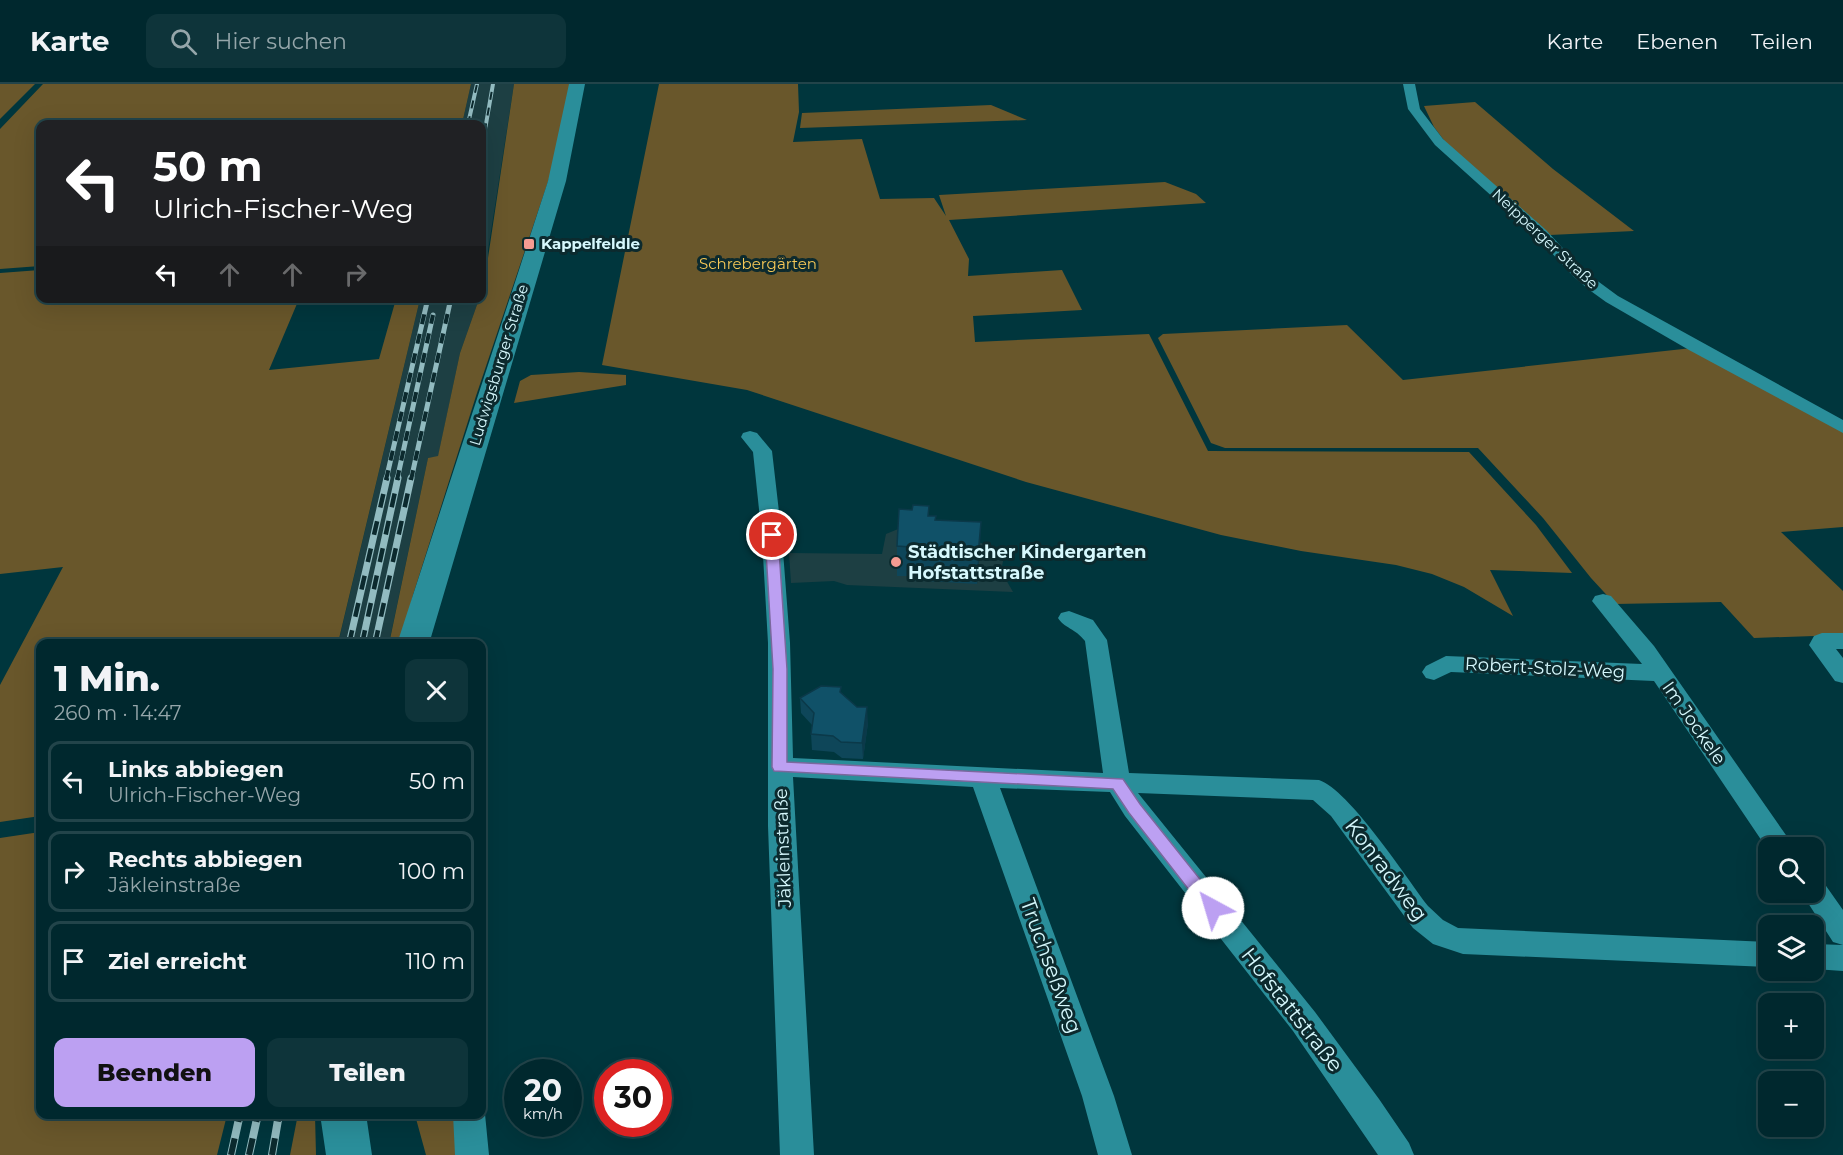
<!DOCTYPE html>
<html lang="de">
<head>
<meta charset="utf-8">
<style>
	body { margin:0; font-family:Montserrat,sans-serif; background:#0e343a; color:#f1f3f6; height:100vh; display:flex; flex-direction:column; font-size:22px; white-space:nowrap }
	* { box-sizing:border-box; margin:0 }
	p { font-size:20px; color:#95a6aa }
	.icon { flex:none; width:33px; height:33px; fill:none; stroke:currentColor; stroke-width:2; stroke-linecap:round; stroke-linejoin:round }
	.map { position:relative; flex:1; overflow:hidden }
	.panel { position:absolute; left:36px; top:555px; width:450px; height:480px; display:flex; flex-direction:column; background:#00282e; border-radius:12px; box-shadow:0 6px 24px #0002,0 0 0 2px #22444a }
	.panel>* { flex:none }
	.hud { position:absolute; left:36px; top:36px; width:450px; height:183px; border-radius:12px; box-shadow:0 6px 24px #0002,0 0 0 2px #22444a; background:#202124; color:#fff; overflow:hidden }
	.controls { position:absolute; left:1758px; top:753px; display:grid; gap:12px }
	.controls a { display:grid; place-items:center; width:66px; height:66px; border-radius:12px; background:#00282e; box-shadow:0 6px 24px #0002,0 0 0 2px #22444a; font-size:30px }
	.speed { position:absolute; left:504px; top:975px; display:flex; gap:12px; font-size:30px; font-weight:700; text-align:center }
	.speed>* { display:grid; place-content:center; width:78px; height:78px; border-radius:50%; background:#00282e; box-shadow:0 6px 24px #0002,0 0 0 2px #22444a; line-height:1 }
	.speed small { font-size:15px; font-weight:400 }
	.speed .limit { border:9px solid #d22; background:#fff; color:#111 }
	.pin { position:absolute; display:grid; place-items:center; width:51px; height:51px; color:#fff; margin:-26px; border:3px solid #fff; border-radius:50%; box-shadow:0 2px 6px #0007 }
	.me { position:absolute; width:66px; margin:-33px; rotate:321deg; stroke-linejoin:round; filter:drop-shadow(0 0 4px #0008) }
	.turn { display:flex; align-items:center; gap:21px; height:126px; padding:0 18px; font-size:27px }
	.turn .icon { width:78px; height:78px; stroke-width:2.5 }
	.turn b { display:block; font-size:42px; line-height:51px }
	.lanes { display:flex; align-items:center; height:57px; padding:0 18px; background:#0003; justify-content:center; gap:30px; direction:ltr }
	.lanes .off { opacity:.35 }
	.round { display:grid; place-items:center; flex:none; width:63px; height:63px; border-radius:12px; background:#0e343a }
	.head { display:flex; align-items:center; justify-content:space-between; height:102px; padding:0 18px }
	h1 { font-size:36px; font-weight:800; line-height:45px }
	.action { display:flex; gap:12px; margin-top:auto; padding:12px 18px }
	.action a { flex:1; height:69px; border-radius:12px; background:#bca0f2; color:#111; font-size:24px; font-weight:800; line-height:69px; text-align:center }
	.action a+a { background:#0e343a; color:#f1f3f6 }
	ul { padding:0; list-style:none }
	li { display:flex; align-items:center; gap:18px; height:81px; margin:0 12px 9px; padding:0 6px; border:3px solid #22444a; border-radius:12px }
	li div { flex:1 }
	li b { display:block; font-size:22px }
	li em { font-style:normal }
	header { display:flex; align-items:center; gap:36px; box-sizing:border-box; height:84px; padding:0 30px; background:#00282e; border-bottom:2px solid #22444a }
	header strong { font-size:28px }
	nav { display:flex; gap:33px; margin-inline-start:auto; font-size:21px }
	.search { width:420px; height:54px; background:#0e343a; display:flex; align-items:center; gap:15px; box-sizing:border-box; padding:0 21px; border-radius:12px; color:#95a6aa; font-size:22px }
	.map>svg:first-child { display:block }
	.built { fill:#1d3f43 }
	.green { fill:#69572b }
	.lines { fill:none; stroke-linecap:round; stroke-linejoin:round }
	.minor { fill:#2a8e9a; fill-rule:evenodd }
	.secondary { fill:#2a8e9a; fill-rule:evenodd }
	.rail-far3-casing { stroke:#92bbc0; stroke-width:4 }
	.rail-far2-casing { stroke:#92bbc0; stroke-width:5 }
	.rail-far1-casing { stroke:#92bbc0; stroke-width:7 }
	.rail-casing { stroke:#92bbc0; stroke-width:8 }
	.rail-far3 { stroke:#0c2a2e; stroke-width:2; stroke-dasharray:8; stroke-linecap:butt }
	.rail-far2 { stroke:#0c2a2e; stroke-width:4; stroke-dasharray:10; stroke-linecap:butt }
	.rail-far1 { stroke:#0c2a2e; stroke-width:4.5; stroke-dasharray:14; stroke-linecap:butt }
	.rail { stroke:#0c2a2e; stroke-width:6; stroke-dasharray:17; stroke-linecap:butt }
	.wall { fill:#0e4659 }
	.shaded-wall { fill:#0b3949 }
	.building { fill:#105168; stroke:#0b3949; stroke-width:1.5 }
	.route { fill:#bca0f2; stroke:#7a689d; stroke-width:1.5 }
	.poi-dot { fill:#f59c92; stroke:#0c2a2e; stroke-width:2 }
	.labels { text-anchor:middle; stroke-width:6; stroke-linejoin:round; paint-order:stroke }
	.far-street-label { font-size:15px; fill:#d6f8fd; stroke:#0c2a2e }
	.far-poi-label { font-size:15px; font-weight:bold; fill:#d6f8fd; stroke:#0c2a2e; text-anchor:start }
	.far-park-label { font-size:15px; fill:#f6c857; stroke:#0c2a2e }
	.poi-label { font-size:18px; font-weight:bold; fill:#d6f8fd; stroke:#0c2a2e; text-anchor:start }
	.street-label { font-size:18px; fill:#d6f8fd; stroke:#0c2a2e }
	.near-street-label { font-size:21px; fill:#d6f8fd; stroke:#0c2a2e }
</style>
</head>
<body>
<header>
<strong>Karte</strong>
<div class="search"><svg class="icon" aria-label="search" viewBox="0 0 24 24"><circle cx="10" cy="10" r="6"/><path d="M15 15l6 6"/></svg>Hier suchen</div>
<nav><a>Karte</a><a>Ebenen</a><a>Teilen</a></nav>
</header>
<div class="map">
<svg width="1843" height="1071" viewBox="0 0 1843 1071">
	<rect width="100%" height="100%" fill="#00363d"/>
	<path class="built" d="M471,0H514L482,205V40H462Z
		M420,215H479L460,269L438,373L428,374L389,559L338,560Z
		M920,436L1005,468L1001,487L1013,508L847,501L834,497L791,499L789,469L882,470L886,450Z"/>
	<path class="green" d="M0,0H35L0,35Z
		M43,0H471L462,40H40V182L0,185V45Z
		M514,0H571L558,68L476,312L413,511L401,559L389,560L428,374L438,372L460,269L479,215L482,214Z
		M659,0H798L799,28L793,58L862,55L880,115L934,114L946,132L939,111L1165,98L1196,110L1206,119L949,136L969,175L968,192L1062,186L1082,226L973,232L975,258L1149,250L1208,367L1469,368L1536,441L1572,489L1490,486L1513,532L1464,503L1432,490L1396,481L1301,467L1221,451L1026,398L747,306L602,281Z
		M1475,18L1553,85L1634,147L1550,151L1446,59L1434,43L1424,22Z
		M991,21L1027,36L800,44L802,29Z
		M40,186V214L299,215L269,286L379,275L396,215H420L338,559L40,560V732L0,738V601L63,483L0,490V189Z
		M1347,241L1403,296L1692,264L1843,347V443L1781,448L1843,507V551L1754,554L1721,518L1615,520L1591,494L1543,434L1478,364H1225L1211,359L1158,254L1163,250Z
		M579,288L626,291V301L514,319L520,297L531,291Z
		M40,748V1030L227,1031L217,1071H0V754Z
		M298,1030L315,1031L316,1071H290Z
		M415,1031H461L464,1071H426Z"/>
	<g class="lines">
		<path class="minor" d="M1403,0H1415L1420,25L1443,55L1546,146L1584,187L1618,212L1843,336V349L1689,266L1606,218L1588,205L1574,193L1536,152L1435,61L1408,25Z
			M750,347L757,349L772,367L782,454L790,559L793,674L1103,689L1085,557C1075,544 1064,544 1058,534L1061,529L1069,527L1093,536L1107,556L1129,689L1319,696C1349,706 1406,793 1428,822L1443,836L1458,844L1768,858V883L1463,870L1433,860L1413,844L1331,732L1313,716L1138,709L1315,928L1379,1015L1409,1059L1414,1071H1378L1293,947L1125,732L1110,708L1000,704L1114,1012L1132,1071H1098L1082,1012L973,703L793,693L814,1071H780L768,742V559L762,454L753,368L741,353L743,349Z
			M1603,510L1611,512L1654,562L1795,764H1768V766L1654,597L1451,588L1434,596L1426,594L1422,588L1426,582L1446,572L1642,580L1592,517L1595,512Z
			M1822,549H1843V565H1836L1843,574V599L1835,597L1809,561L1814,552Z
			M1814,795L1824,799L1843,826V861L1833,858L1801,808H1814Z
			M1814,860L1843,861V887L1814,885Z
			M482,1021L485,1030L489,1071H455L453,1030H482Z"/>
		<path class="secondary" d="M569,0H585L566,97L429,560H397L548,97Z
			M320,1030H366L372,1071H326Z"/>
		<g class="rail-far3-casing">
			<path id="rail-far3" d="M468,40L477,0
				M482,63L493,0"/>
		</g>
		<g class="rail-far2-casing">
			<path id="rail-far2" d="M386,396L428,214
				M397,396L433,231
				M411,396L451,214"/>
		</g>
		<g class="rail-far1-casing">
			<path id="rail-far1" d="M349,560L387,394
				M362,560L398,394
				M375,560L411,394"/>
		</g>
		<g class="rail-casing">
			<path id="rail" d="M231,1071L240,1030
				M249,1071L258,1030
				M272,1071L279,1030"/>
		</g>
		<use href="#rail-far3" class="rail-far3"/>
		<use href="#rail-far2" class="rail-far2"/>
		<use href="#rail-far1" class="rail-far1"/>
		<use href="#rail" class="rail"/>
	</g>
	<path class="wall" d="M929,422V432H936V436L980,467L977,500L910,496V492H897V462Z
		M841,609L868,639L863,675L842,674L834,668L812,666L811,650L812,641L801,629L800,614Z"/>
	<path class="shaded-wall" d="M981,438L980,467L977,500L978,471Z
		M867,623L868,639L863,675L862,659Z"/>
	<path class="building" d="M913,421L929,422L928,432H936L935,436L981,438L978,471L910,467V463L897,462L899,425L912,426Z
		M821,602L841,603L840,608L857,623H867L862,659L841,658L833,652L811,650L814,629L800,614Z"/>
	<path class="route" d="M772,447L778,451L787,585V678L1123,695L1140,720L1219,819L1222,824L1219,829L1213,831L1207,829L1129,729L1113,705L774,687L772,683L773,585L765,451Z"/>
	<g class="poi-dot">
		<rect x="523" y="154" width="12" height="12" rx="3"/>
		<circle cx="896" cy="478" r="6"/>
	</g>
	<g class="labels">
		<g class="far-street-label">
			<text transform="translate(1545 155) rotate(43)" y="5">Neipperger Straße</text>
			<text transform="translate(499 281) rotate(-73)" y="5">Ludwigsburger Straße</text>
		</g>
		<g class="far-poi-label">
			<text x="541" y="165">Kappelfeldle</text>
		</g>
		<g class="far-park-label">
			<text x="758" y="185">Schrebergärten</text>
		</g>
		<g class="poi-label">
			<text x="908" y="474">Städtischer Kindergarten<tspan x="908" dy="21">Hofstattstraße</tspan></text>
		</g>
		<g class="street-label">
			<text transform="translate(1545 584) rotate(3)" y="6">Robert-Stolz-Weg</text>
			<text transform="translate(1694 639) rotate(55)" y="6">Im Jockele</text>
			<text transform="translate(783 764) rotate(-92)" y="6">Jäkleinstraße</text>
		</g>
		<g class="near-street-label">
			<text transform="translate(1386 786) rotate(53)" y="7">Konradweg</text>
			<text transform="translate(1051 882) rotate(70)" y="7">Truchseßweg</text>
			<text transform="translate(1292 926) rotate(52)" y="7">Hofstattstraße</text>
		</g>
	</g>
</svg>
<div class="controls">
<a><svg class="icon" aria-label="search" viewBox="0 0 24 24"><circle cx="10" cy="10" r="6"/><path d="M15 15l6 6"/></svg></a>
<a><svg class="icon" aria-label="layers" viewBox="0 0 24 24"><path d="M12 4l9 5-9 5-9-5zM3 14l9 5 9-5"/></svg></a>
<a>+</a>
<a>−</a>
</div>
<div class="speed"><div>20<small>km/h</small></div><div class="limit">30</div></div>
<div class="pin" style="left:772px;top:451px;background:#d93025"><svg class="icon" aria-label="arrive" viewBox="0 0 24 24"><path d="M6 21V4h12l-3 4 3 4H6"/></svg></div>
<svg class="me" style="left:1213px;top:824px" viewBox="-20 -20 40 40"><circle r="19" fill="#fff"/><path d="M0-13L10 11 0 6-10 11z" fill="#bca0f2"/></svg>
<div class="hud">
<div class="turn"><svg class="icon" aria-label="left" viewBox="0 0 24 24"><path d="M17 20v-9H6M10 6l-5 5 5 5"/></svg><div><b>50 m</b>Ulrich-Fischer-Weg</div></div>
<div class="lanes"><svg class="icon" aria-label="left" viewBox="0 0 24 24"><path d="M17 20v-9H6M10 6l-5 5 5 5"/></svg><svg class="icon off" aria-label="ahead" viewBox="0 0 24 24"><path d="M12 20V5M6 11l6-6 6 6"/></svg><svg class="icon off" aria-label="ahead" viewBox="0 0 24 24"><path d="M12 20V5M6 11l6-6 6 6"/></svg><svg class="icon off" aria-label="right" viewBox="0 0 24 24"><path d="M7 20v-9h11M14 6l5 5-5 5"/></svg></div>
</div>
<section class="panel">
<div class="head"><div><h1>1 Min.</h1><p>260 m · 14:47</p></div><a class="round"><svg class="icon" aria-label="close" viewBox="0 0 24 24"><path d="M6 6l12 12M18 6L6 18"/></svg></a></div>
<ul>
<li><svg class="icon" aria-label="left" viewBox="0 0 24 24"><path d="M17 20v-9H6M10 6l-5 5 5 5"/></svg><div><b>Links abbiegen</b><p>Ulrich-Fischer-Weg</p></div><em>50 m</em></li>
<li><svg class="icon" aria-label="right" viewBox="0 0 24 24"><path d="M7 20v-9h11M14 6l5 5-5 5"/></svg><div><b>Rechts abbiegen</b><p>Jäkleinstraße</p></div><em>100 m</em></li>
<li><svg class="icon" aria-label="arrive" viewBox="0 0 24 24"><path d="M6 21V4h12l-3 4 3 4H6"/></svg><div><b>Ziel erreicht</b></div><em>110 m</em></li>
</ul>
<div class="action"><a>Beenden</a><a>Teilen</a></div>
</section>
</div>
</body>
</html>
